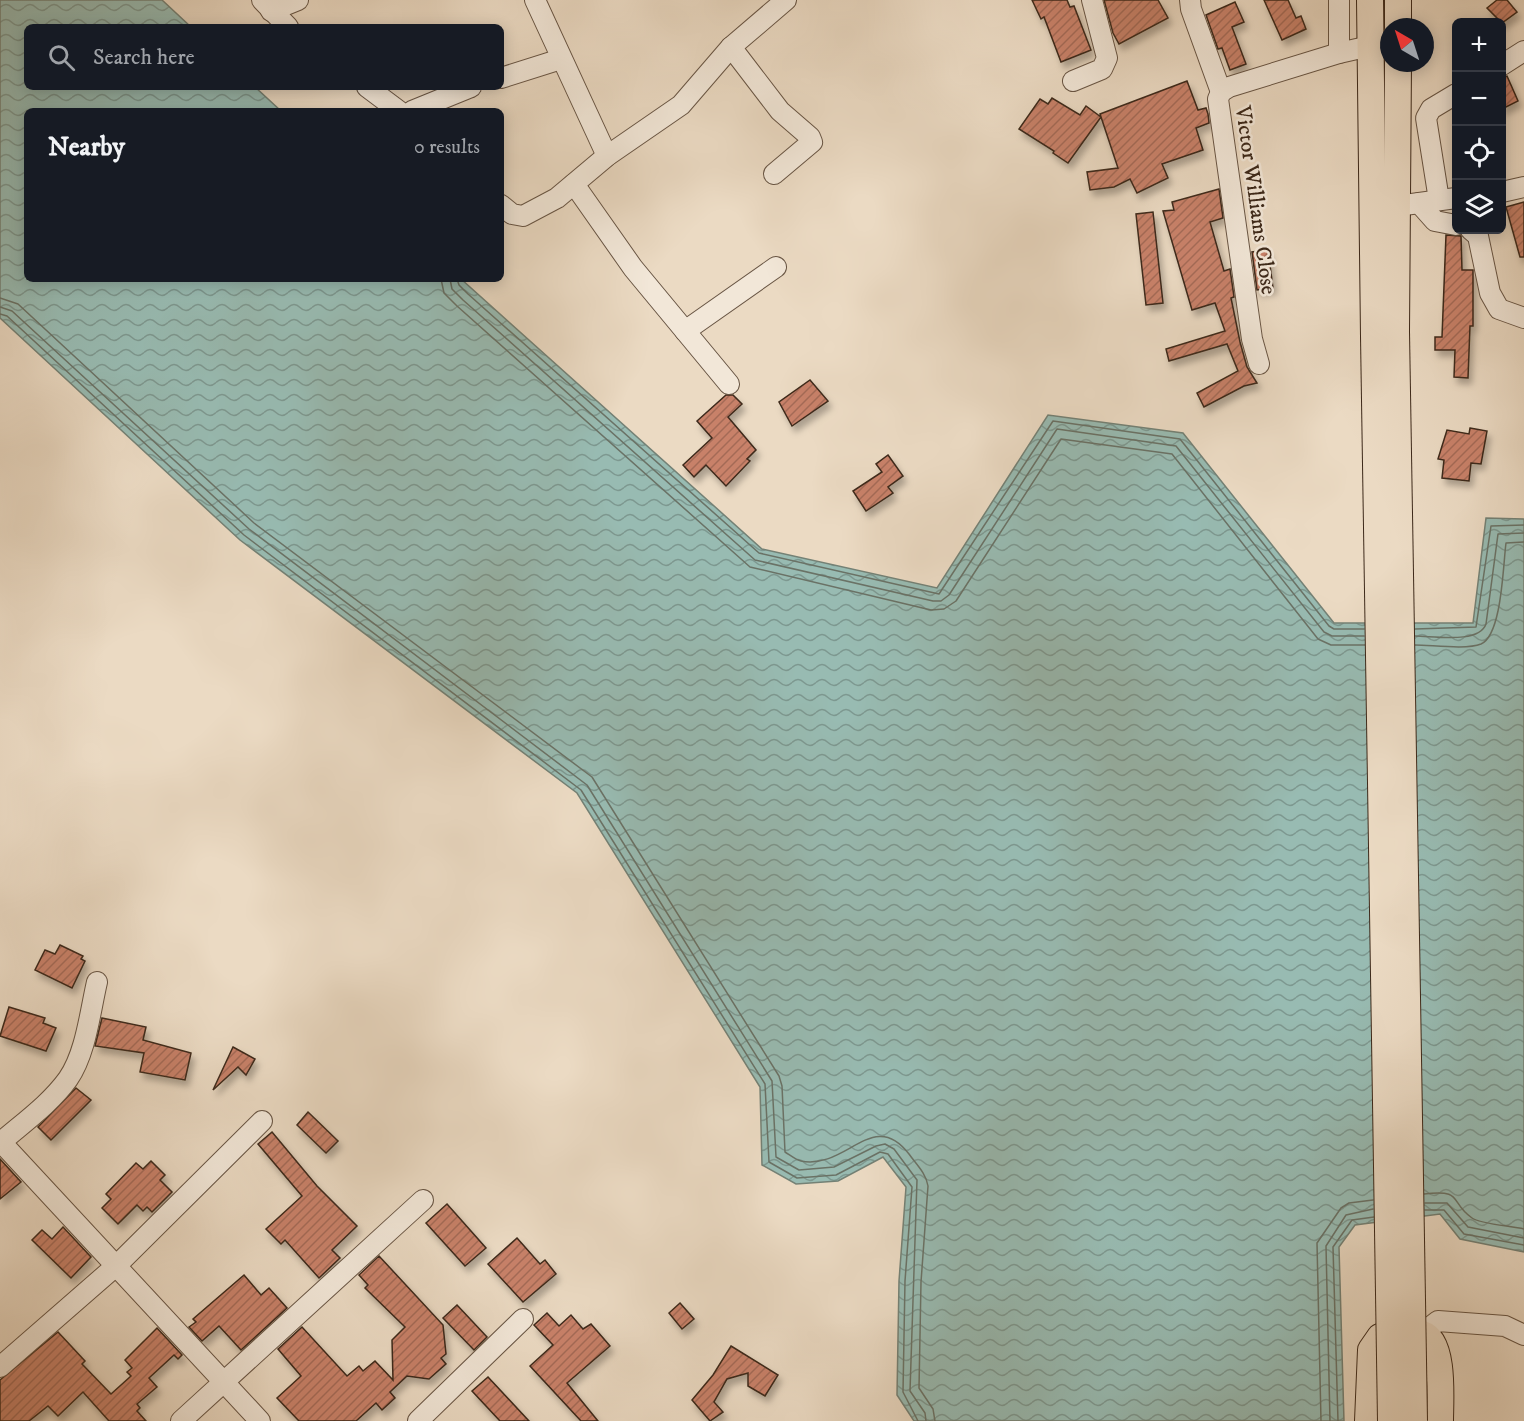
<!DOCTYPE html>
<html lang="en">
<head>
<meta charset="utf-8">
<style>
  body { margin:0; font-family:"IM FELL DW Pica",serif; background:#20242c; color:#f1f3f6 }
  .controls { position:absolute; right:18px; top:18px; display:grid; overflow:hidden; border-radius:9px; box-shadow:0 3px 15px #0003 }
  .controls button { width:54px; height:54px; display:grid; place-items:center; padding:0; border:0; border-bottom:2px solid #363941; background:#171b24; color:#f1f3f6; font:30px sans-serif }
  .compass { position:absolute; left:1380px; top:18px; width:54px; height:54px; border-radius:50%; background:#171b24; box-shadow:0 3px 15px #0003; rotate:321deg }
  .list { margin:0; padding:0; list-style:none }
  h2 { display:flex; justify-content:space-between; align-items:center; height:78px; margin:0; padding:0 24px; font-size:26px }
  h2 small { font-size:20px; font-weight:400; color:#9ea1a6 }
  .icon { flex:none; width:33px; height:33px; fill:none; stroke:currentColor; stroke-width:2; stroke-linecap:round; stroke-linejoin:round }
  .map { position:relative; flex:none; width:1524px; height:1421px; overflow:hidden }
  .search { position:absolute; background:#171b24; box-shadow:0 3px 15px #0003; left:24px; top:24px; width:480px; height:66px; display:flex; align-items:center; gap:15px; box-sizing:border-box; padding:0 21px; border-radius:9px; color:#9ea1a6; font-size:22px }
  .panel { position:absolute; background:#171b24; box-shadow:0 3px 15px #0003; left:24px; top:108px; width:480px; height:174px; border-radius:9px }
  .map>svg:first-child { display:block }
  .water { fill:url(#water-waves); stroke:#748175; stroke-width:1.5 }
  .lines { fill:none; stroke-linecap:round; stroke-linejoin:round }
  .shore { stroke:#6a7266; stroke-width:1.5 }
  .building { fill:url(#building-hatch); stroke:#3d291a; stroke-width:1.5; filter:url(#shadow) }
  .minor-casing { stroke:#685544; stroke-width:22 }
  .major-casing { stroke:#3d291a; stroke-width:28 }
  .minor { stroke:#f2e7d8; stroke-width:20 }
  .major { stroke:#ebdac3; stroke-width:26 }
  .major-bridge-casing { stroke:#3d291a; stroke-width:28; stroke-linecap:butt }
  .major-bridge { stroke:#ebdac3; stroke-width:26 }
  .labels { text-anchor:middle; stroke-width:5; stroke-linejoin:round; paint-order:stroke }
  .street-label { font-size:22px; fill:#3d291a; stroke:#f2e7d8 }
</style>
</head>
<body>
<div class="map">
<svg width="1524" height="1421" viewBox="0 0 1524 1421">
  <defs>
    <pattern id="water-waves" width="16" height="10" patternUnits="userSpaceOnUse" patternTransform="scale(1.5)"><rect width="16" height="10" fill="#98bbb2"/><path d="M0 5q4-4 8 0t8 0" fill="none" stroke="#7d9890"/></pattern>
    <pattern id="building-hatch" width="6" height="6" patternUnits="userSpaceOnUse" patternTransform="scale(1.5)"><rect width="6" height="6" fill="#c88169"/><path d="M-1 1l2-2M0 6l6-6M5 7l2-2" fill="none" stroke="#a46a56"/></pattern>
    <filter id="shadow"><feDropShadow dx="3.5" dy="6" stdDeviation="3" flood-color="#0004"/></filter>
  </defs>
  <rect width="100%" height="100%" fill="#ebdac3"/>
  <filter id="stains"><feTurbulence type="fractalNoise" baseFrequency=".00333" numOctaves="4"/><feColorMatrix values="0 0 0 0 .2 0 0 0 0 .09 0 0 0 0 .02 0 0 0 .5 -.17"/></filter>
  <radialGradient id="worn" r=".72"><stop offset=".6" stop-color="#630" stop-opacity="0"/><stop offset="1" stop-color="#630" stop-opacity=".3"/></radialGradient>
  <polygon class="water" points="0,0 162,0 191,27 27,27 27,87 255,87 281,111 27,111 27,279 461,279 762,549 937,588 1048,415 1183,433 1334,623 1473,623 1486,518 1524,519 1524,1252 1460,1239 1440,1214 1355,1225 1339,1247 1344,1421 914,1421 897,1395 899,1281 906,1187 883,1157 838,1181 796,1184 762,1165 760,1087 577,793 240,540 0,318"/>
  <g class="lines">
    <g class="shore">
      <polyline points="441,279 444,293 457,306 750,567 931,610 944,609 956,601 1061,439 1172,454 1318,639 1331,645 1365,645"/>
      <polyline points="450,279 452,289 463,300 755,560 933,601 941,601 949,595 1057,429 1176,446 1324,632 1332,636 1364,636"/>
      <polyline points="457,279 459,285 468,294 759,553 939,594 1053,421 1180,439 1329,626 1334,629 1364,629"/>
      <path d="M0,298L18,304L254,523L592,777L779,1076L782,1086L785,1152C790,1155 796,1160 801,1161C847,1170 873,1107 909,1154C916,1164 926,1173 928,1186L921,1282L919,1388L933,1409L935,1421"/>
      <polyline points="0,307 12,311 249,529 587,785 772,1081 776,1157 799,1170 834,1167 876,1146 885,1144 894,1149 917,1180 910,1391 925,1413 926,1421"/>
      <polyline points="0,314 7,316 244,535 581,790 765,1084 769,1162 797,1178 836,1175 880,1152 888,1154 912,1187 905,1281 903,1392 918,1421"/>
      <polyline points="1415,629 1476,627 1491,526 1524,525"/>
      <path d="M1415,636C1434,636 1479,644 1486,624L1498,534L1524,533"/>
      <path d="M1415,645C1432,645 1466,650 1481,644C1502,635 1503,565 1506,543L1524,542"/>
      <path d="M1424,1194C1464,1189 1449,1202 1472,1218C1480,1224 1512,1226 1524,1229"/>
      <polyline points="1425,1203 1447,1203 1468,1227 1524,1238"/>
      <polyline points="1425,1210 1444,1210 1464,1234 1524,1245"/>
      <polyline points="1321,1421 1317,1243 1341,1208 1349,1203 1373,1200"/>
      <polyline points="1330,1421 1326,1246 1346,1215 1373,1209"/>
      <polyline points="1338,1421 1333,1247 1352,1220 1374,1217"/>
    </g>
  </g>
  <g class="building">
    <polygon points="1032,0 1067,0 1070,7 1074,6 1091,50 1061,62 1044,17 1041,19"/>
    <polygon points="1104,0 1158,0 1168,18 1119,44 1113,33"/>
    <polygon points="1264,0 1288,0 1296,18 1301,16 1306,29 1282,40"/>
    <polygon points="1497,0 1507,0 1517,12 1502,23 1487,8"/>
    <polygon points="1235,2 1244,22 1232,27 1246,64 1230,70 1222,48 1218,49 1206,15"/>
    <polygon points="1507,76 1518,101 1502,109 1502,77"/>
    <polygon points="1187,81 1198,110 1206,108 1208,114 1209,123 1196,128 1203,150 1162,164 1168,178 1137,193 1130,179 1114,187 1090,190 1087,172 1118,168 1101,117 1068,163 1053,153 1054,151 1019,129 1040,99 1048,104 1052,98 1080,115 1086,106 1101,117 1100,114"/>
    <polygon points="1219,189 1223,218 1210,222 1224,271 1230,269 1234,297 1231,298 1240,342 1247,367 1257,383 1244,386 1204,407 1197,393 1238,371 1227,344 1169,361 1166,349 1225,331 1215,303 1192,310 1163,211 1174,210 1172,202"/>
    <polygon points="1524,202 1524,257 1520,257 1506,207"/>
    <polygon points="1153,212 1163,303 1146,305 1136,214"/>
    <polygon points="1446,235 1461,236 1462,270 1473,270 1473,326 1470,326 1468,378 1454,377 1455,350 1435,350 1435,337 1442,337"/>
    <polygon points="1268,250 1273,288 1257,290 1252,252"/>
    <polygon points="810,380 828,401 792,426 779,402"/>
    <polygon points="726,395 733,395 742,404 728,417 756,450 747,459 750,461 726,486 706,465 694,477 683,465 712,438 697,421"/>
    <polygon points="1470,428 1487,431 1481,464 1471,463 1469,481 1442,478 1444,460 1438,459 1447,430 1469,434"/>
    <polygon points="888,455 903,476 888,487 893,493 866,511 853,491 882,472 876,464"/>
    <polygon points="60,945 83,956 81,959 85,961 72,988 35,970 45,950 55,954"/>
    <polygon points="9,1007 45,1018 43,1023 56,1028 46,1051 0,1036"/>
    <polygon points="102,1018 146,1027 143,1040 191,1053 185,1080 140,1072 144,1053 95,1046"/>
    <polygon points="233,1047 255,1059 246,1075 238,1067 213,1090"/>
    <polygon points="76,1088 91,1100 51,1140 38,1127"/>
    <polygon points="308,1112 338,1141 326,1153 297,1125"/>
    <polygon points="272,1132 317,1186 357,1226 332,1250 340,1258 319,1278 285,1240 281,1244 266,1229 302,1196 258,1144"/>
    <polygon points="0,1159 21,1182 0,1199"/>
    <polygon points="151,1161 165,1175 160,1180 172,1192 152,1212 147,1207 143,1211 137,1205 118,1224 102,1208 111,1199 106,1194 136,1163 143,1169"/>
    <polygon points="447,1204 486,1248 465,1266 426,1223"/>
    <polygon points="63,1227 91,1257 71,1278 32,1240 42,1230 52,1239"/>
    <polygon points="517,1238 540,1264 545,1260 556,1274 523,1302 488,1264"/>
    <polygon points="379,1256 443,1325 446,1354 441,1358 446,1364 429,1379 407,1376 390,1392 395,1398 382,1410 376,1403 356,1421 299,1421 277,1398 301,1376 278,1349 302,1327 347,1376 359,1366 363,1371 375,1361 393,1380 392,1340 405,1327 365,1288 368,1285 359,1275"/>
    <polygon points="244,1275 261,1295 269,1288 287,1308 241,1350 219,1326 202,1341 189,1327 196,1322 193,1319"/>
    <polygon points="680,1303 694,1319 682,1329 669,1313"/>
    <polygon points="457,1305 487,1337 474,1350 443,1318"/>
    <polygon points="547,1313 559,1326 571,1315 583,1329 591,1324 610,1346 567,1383 598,1421 581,1421 530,1366 553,1345 534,1325"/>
    <polygon points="157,1328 182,1355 178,1359 174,1355 149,1378 157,1387 137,1404 140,1408 137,1411 146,1421 109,1421 83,1392 58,1416 48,1406 29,1421 0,1421 0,1380 58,1332 85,1361 82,1364 111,1394 131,1376 127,1372 132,1368 125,1360"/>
    <polygon points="731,1346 778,1375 765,1396 748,1386 748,1373 727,1379 714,1402 723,1412 710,1421 692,1400 713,1375"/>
    <polygon points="488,1377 529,1421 500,1421 472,1391"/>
  </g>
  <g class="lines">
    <defs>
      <g id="minor">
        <polyline points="262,0 288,27"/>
        <polyline points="535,0 607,156"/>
        <polyline points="1190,0 1191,9 1221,92"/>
        <polyline points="271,11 298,0"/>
        <polyline points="731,47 780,111 810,137 812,142 774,174"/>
        <polyline points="1339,53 1339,0"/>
        <polyline points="1502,65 1524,51"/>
        <polyline points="501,78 561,59"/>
        <polyline points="1073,81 1102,69 1107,58 1092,0"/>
        <polyline points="367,87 399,111"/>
        <polyline points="412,111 471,87"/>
        <polyline points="574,184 633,268 729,384"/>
        <polyline points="1502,192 1524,187"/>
        <polyline points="1439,200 1426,118 1431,109 1456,94"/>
        <polyline points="1419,203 1435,221 1456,225"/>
        <polyline points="501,205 512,214 523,216 557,198 607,156 681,105 731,47 786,0"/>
        <polyline points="1397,206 1456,198"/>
        <polyline points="1471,230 1478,236 1490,293 1499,309 1524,318"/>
        <polyline points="685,331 776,267"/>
        <polyline points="1259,364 1252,339 1218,99 1221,92 1229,87 1339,53 1370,46"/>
        <polyline points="1,1142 260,1421"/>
        <path d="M0,1143C23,1123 50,1104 68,1079C86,1053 90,1012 97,982"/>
        <polyline points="1421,1334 1438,1321 1505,1326 1524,1335"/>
        <polyline points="0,1367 117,1265 262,1121"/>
        <polyline points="181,1421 423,1200"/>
        <polyline points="418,1421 523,1319"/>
      </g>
      <g id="major">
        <polyline points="1370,0 1374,336"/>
        <polyline points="1398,0 1398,27"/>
        <polyline points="1396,332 1398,63"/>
        <path d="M1368,1421L1371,1350L1380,1337C1392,1336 1410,1331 1422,1334C1445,1341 1440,1401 1440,1421"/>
      </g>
    </defs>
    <use href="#minor" class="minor-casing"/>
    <use href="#major" class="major-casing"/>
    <use href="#minor" class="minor"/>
    <use href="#major" class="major"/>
    <defs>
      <g id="major-bridge">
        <polyline points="1396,332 1414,1421"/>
        <polyline points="1374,336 1391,1421"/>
      </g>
    </defs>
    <use href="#major-bridge" class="major-bridge-casing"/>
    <use href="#major-bridge" class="major-bridge"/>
  </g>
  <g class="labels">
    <g class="street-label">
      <text transform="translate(1257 200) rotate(82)" y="8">Victor Williams Close</text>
    </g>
  </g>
  <rect width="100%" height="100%" filter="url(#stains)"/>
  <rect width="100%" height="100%" fill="url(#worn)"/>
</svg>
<div class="controls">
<button>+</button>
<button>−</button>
<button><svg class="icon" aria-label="locate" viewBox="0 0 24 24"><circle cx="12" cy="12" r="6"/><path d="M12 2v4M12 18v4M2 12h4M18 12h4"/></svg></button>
<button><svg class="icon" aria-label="layers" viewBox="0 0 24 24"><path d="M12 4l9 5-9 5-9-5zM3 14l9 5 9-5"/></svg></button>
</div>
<svg class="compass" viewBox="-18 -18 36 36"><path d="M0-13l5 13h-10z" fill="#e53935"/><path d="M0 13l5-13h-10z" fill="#9ea1a6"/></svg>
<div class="search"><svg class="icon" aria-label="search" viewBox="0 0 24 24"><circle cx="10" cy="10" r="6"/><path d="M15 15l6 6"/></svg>Search here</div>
<section class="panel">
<h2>Nearby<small>0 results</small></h2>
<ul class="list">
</ul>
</section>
</div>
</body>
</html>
